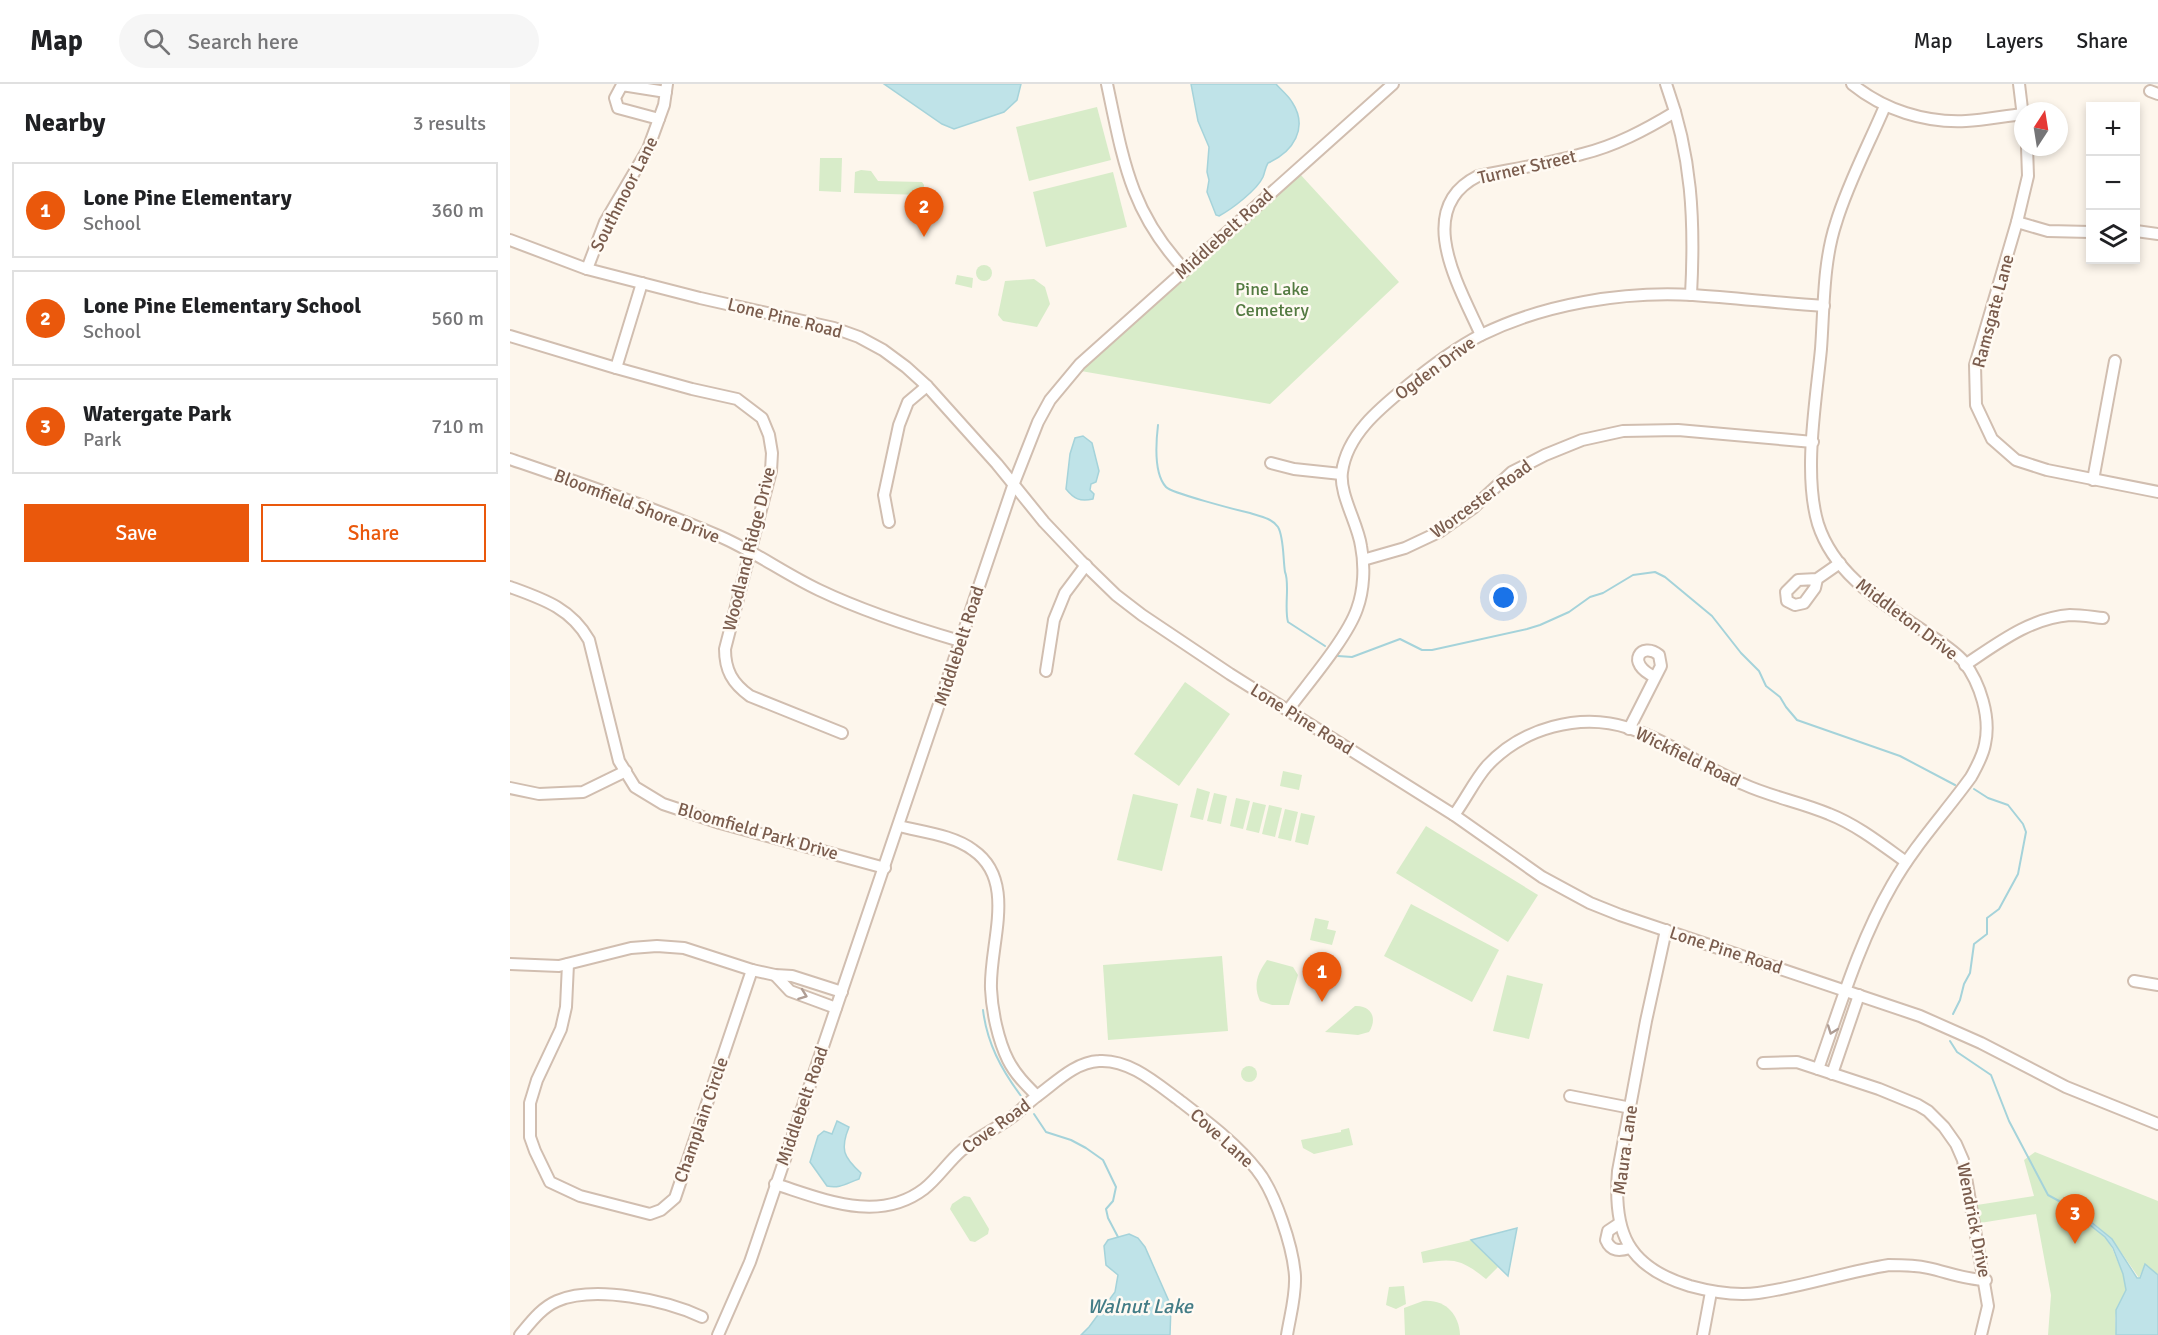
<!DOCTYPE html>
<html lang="en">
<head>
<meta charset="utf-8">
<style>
  body { margin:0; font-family:Signika,sans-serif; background:#f6f6f6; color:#202124 }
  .controls { position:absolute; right:18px; top:18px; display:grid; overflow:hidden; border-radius:0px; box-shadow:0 3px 9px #0003 }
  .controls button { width:54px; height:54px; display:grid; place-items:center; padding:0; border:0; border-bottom:2px solid #e0e0e0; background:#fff; color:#202124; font:30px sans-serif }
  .compass { position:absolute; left:1504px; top:18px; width:54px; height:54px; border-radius:50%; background:#fff; box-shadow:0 3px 9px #0003; rotate:12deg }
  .you { position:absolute; left:994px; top:514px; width:21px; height:21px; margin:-15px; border:4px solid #fff; border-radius:50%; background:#1a73e8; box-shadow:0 0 0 9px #1a73e833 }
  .badge { display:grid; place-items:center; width:39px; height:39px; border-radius:50%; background:#ea580c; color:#fff; font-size:20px; font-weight:700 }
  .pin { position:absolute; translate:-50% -50px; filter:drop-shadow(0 2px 3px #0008) }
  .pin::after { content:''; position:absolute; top:32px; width:21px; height:18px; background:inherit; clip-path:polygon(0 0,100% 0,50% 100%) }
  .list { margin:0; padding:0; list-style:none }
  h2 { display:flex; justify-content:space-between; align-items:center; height:78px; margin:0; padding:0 24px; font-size:26px }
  h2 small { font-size:20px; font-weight:400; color:#757577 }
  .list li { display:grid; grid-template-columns:39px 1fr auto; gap:18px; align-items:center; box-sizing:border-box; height:96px; margin:0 12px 12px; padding:0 12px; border:2px solid #e0e0e0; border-radius:0px }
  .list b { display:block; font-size:22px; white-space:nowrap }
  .list p { margin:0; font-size:20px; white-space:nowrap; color:#757577 }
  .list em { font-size:20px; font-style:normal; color:#757577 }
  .actions { display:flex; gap:12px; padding:18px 24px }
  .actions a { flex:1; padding:14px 0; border:2px solid #ea580c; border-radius:0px; text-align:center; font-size:21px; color:#ea580c }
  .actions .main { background:#ea580c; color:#fff }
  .icon { flex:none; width:33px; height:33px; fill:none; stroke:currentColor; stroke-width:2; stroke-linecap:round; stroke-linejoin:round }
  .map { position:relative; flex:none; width:1648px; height:1251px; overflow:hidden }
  header { display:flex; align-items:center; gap:36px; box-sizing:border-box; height:84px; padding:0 30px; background:#fff; border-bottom:2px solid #e0e0e0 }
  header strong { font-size:28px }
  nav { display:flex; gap:33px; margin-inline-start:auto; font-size:21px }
  .search { width:420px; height:54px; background:#f6f6f6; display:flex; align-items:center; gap:15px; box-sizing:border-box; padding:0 21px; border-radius:33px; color:#757577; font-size:22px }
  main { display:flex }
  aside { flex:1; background:#fff }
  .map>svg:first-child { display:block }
  .green { fill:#d8ecc9 }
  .water { fill:#bfe3e8; stroke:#a5d3da; stroke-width:1.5 }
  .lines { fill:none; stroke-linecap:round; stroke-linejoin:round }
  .stream { stroke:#a5d3da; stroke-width:2 }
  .minor-casing { stroke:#d1beb0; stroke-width:14 }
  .minor { stroke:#fff; stroke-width:10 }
  .oneway { stroke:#af9d94 }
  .labels { text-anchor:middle; stroke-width:5; stroke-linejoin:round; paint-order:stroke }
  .street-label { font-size:18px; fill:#7a5c4d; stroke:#fffaf3 }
  .park-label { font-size:18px; fill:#537a41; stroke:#fffaf3 }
  .water-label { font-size:20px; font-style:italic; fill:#437c86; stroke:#fffaf3 }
</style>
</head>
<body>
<header>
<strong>Map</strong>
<div class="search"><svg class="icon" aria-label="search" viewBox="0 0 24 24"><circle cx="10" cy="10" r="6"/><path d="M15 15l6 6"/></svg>Search here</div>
<nav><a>Map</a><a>Layers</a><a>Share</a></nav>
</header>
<main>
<aside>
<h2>Nearby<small>3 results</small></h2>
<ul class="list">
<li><span class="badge">1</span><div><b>Lone Pine Elementary</b><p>School</p></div><em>360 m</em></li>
<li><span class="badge">2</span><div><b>Lone Pine Elementary School</b><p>School</p></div><em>560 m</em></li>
<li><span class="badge">3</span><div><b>Watergate Park</b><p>Park</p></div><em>710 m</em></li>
</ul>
<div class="actions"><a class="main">Save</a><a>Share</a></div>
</aside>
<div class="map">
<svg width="1648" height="1251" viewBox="0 0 1648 1251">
  <rect width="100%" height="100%" fill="#fdf6ec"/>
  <g class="green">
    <polygon points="587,23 601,76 519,97 506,43"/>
    <polygon points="310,74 332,74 331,108 309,107"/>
    <polygon points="351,86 361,87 368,97 412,98 414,101 413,111 344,109 345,88"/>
    <polygon points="603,88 617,143 536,163 523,108"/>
    <polygon points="789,89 889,198 760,320 571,287"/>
    <circle cx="474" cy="189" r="8"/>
    <polygon points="447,191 463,194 462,204 445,200"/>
    <polygon points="524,195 535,203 540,220 527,243 493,237 488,231 495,197"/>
    <polygon points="675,598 720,630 669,702 624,670"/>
    <polygon points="773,687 792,691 789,706 770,702"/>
    <polygon points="687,704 700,708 693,736 680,733"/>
    <polygon points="704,709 717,712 711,740 697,737"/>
    <polygon points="623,710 668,720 652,787 607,776"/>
    <polygon points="726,714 740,717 733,745 720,742"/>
    <polygon points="743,718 756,721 749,749 736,746"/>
    <polygon points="759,721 772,724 765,753 752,750"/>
    <polygon points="775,725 788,728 781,757 768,754"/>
    <polygon points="791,729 805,732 798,761 785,758"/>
    <polygon points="916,742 1028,811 998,858 886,789"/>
    <polygon points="901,820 989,866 962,918 874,872"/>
    <polygon points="805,834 819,837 817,845 826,847 822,861 800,856"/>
    <polygon points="712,872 718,947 598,956 593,881"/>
    <path d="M757,876L783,883L788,891L779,921H762L750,917C743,901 747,890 757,876Z"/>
    <polygon points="997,891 1033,900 1019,955 983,947"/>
    <path d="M845,922C861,921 868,934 859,948L848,951L815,948Z"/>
    <circle cx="739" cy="990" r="8"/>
    <polygon points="839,1044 843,1061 804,1070 793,1064 791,1056 831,1048 831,1046"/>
    <polygon points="1525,1068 1648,1117 1648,1191 1635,1180 1629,1194 1602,1155 1572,1129 1571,1134 1595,1153 1602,1164 1613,1190 1616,1206 1607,1223 1605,1234 1606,1251 1538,1251 1541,1211 1526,1130 1470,1139 1467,1121 1524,1112 1514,1076"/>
    <polygon points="454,1112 460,1113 479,1145 478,1150 465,1158 460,1157 440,1125 442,1120"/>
    <path d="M961,1156L988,1183L976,1195C951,1175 944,1174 913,1179L911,1168Z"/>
    <polygon points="894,1202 896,1220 886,1225 876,1221 879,1203"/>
    <path d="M913,1217C935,1215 949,1230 950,1251H895L894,1224Z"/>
  </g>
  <g class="water">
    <polygon points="374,0 511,0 507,16 494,28 444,45 432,40"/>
    <path d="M681,0H766C771,6 778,11 782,18C799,44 783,68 758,79C755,84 755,88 753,93C747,106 722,125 709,132L706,131L697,108L699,96L697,88L699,63L688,37Z"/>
    <path d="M573,352L582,359L589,387L586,398L581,400L580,406L584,410L583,415C570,418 564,415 556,405L560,370L565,354Z"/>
    <path d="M327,1037L339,1043C330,1065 333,1073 351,1089L349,1095C337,1099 330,1105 317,1102L300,1078L308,1052L314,1047L322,1050Z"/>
    <polygon points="1569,1128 1602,1155 1627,1194 1630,1194 1635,1180 1648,1191 1648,1251 1606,1251 1606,1226 1616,1206 1613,1190 1603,1164 1595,1153 1571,1134 1567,1129"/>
    <polygon points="1007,1144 998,1192 961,1156"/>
    <polygon points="619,1150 628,1154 635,1163 661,1222 660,1251 571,1251 579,1243 605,1208 608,1191 596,1181 594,1162 598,1156"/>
  </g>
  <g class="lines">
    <g class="stream">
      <path d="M648,341C646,358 644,390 656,403C661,409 727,426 740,429C749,432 762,434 768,443C774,453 773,476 775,488C780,499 774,524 778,538L815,562"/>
      <polyline points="828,572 842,573 890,555 912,566 922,566 1017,545 1030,541 1059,528 1080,513 1093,509 1123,491 1145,488 1155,493 1202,532 1231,569 1249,587 1256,602 1270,613 1276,623 1287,636 1390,672 1445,701"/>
      <path d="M473,926C477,959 491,985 511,1012"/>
      <polyline points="1443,930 1450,916 1454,900 1460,889 1464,860 1477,850 1477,834 1489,825 1508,790 1516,748 1513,740 1498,721 1478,714 1464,705"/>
      <polyline points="1440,957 1447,968 1481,991 1499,1037 1538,1111 1560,1123"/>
      <polyline points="524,1030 536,1048 561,1056 576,1064 593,1076 606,1103 603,1117 596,1125 598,1134 608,1153"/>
    </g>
    <defs>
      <g id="minor">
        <path d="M597,0C613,75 620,128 675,186"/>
        <path d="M1156,0C1182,71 1185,137 1181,211"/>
        <path d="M1342,0C1374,26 1415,39 1456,37C1475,36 1494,32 1513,30"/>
        <polyline points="1509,0 1513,33"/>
        <polyline points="1640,7 1648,10"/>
        <polyline points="149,35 108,24 105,14 112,1 156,8"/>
        <polyline points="1517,63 1518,92 1507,138 1465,281 1466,321 1482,355 1506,376 1537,386 1648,408"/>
        <polyline points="1507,138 1538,147 1580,148"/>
        <polyline points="1626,147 1648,150"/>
        <polyline points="0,156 77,185 190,214 324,244 349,253 373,266 396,283 417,302 487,380 534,438 570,476 606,511 632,531 720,590 944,731 1032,793 1080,819 1110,831 1410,932 1471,959 1556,1003 1648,1040"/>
        <polyline points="77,185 95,138 138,65 154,21 157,0"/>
        <path d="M971,251C950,204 902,125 968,92C1003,85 1038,80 1072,70C1105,62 1135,46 1165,28"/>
        <path d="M0,252L106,284L182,305L227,315L252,334L259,351L262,369L261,387L215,565C215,586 222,599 240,612L332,649"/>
        <polyline points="106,284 132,199"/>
        <path d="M0,375C70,399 141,423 209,452C244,467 275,490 309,506C355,528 402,543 450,557"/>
        <polyline points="761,379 784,385 831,390"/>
        <polyline points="1583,396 1605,277"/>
        <polyline points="379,438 374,411 389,341 398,318 417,302"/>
        <polyline points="853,476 895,464 929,448 963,424 1002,388 1035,371 1072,356 1113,347 1168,346 1303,358"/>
        <polyline points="1307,495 1305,504 1294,519 1285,521 1277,517 1276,508 1288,496 1307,495 1330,479"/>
        <path d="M0,503C33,515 61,524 79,556L109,677L125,703L153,720L210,739L375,784"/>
        <path d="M1455,581C1488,559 1520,534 1560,531C1571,531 1583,533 1593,534"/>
        <polyline points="536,587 544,536 555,509 576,481"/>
        <path d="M778,626C798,599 837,554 847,525C854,506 855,482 851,462C848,440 829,410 832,388C837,351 869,325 896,303C919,284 944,265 971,251C1034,220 1113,207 1183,211C1226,214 1270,219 1314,222"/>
        <path d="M1119,645L1151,582L1149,571C1132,557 1114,579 1145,593"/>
        <polyline points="0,704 29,710 73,708 116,687"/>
        <path d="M944,731C956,715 964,697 977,682C1012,644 1070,628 1119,644C1158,657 1195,684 1233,700C1261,713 1291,718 1319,730C1347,741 1371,760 1396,778"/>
        <path d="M1156,846L1136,937L1108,1087C1103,1148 1117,1183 1180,1202C1202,1208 1225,1212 1248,1209C1292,1203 1335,1188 1379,1181C1392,1181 1405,1181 1418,1184C1437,1188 1456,1196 1476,1196"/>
        <polyline points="0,880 49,882 121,864 147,862 174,864 242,886 265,891 282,892 332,908"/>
        <polyline points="58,880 56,923 51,945 27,996 20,1019 20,1053 25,1067 40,1098 70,1112 140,1130 151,1126 165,1114 242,886"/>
        <polyline points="265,891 280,907 326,924"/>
        <polyline points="1624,897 1648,901"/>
        <polyline points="1253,979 1287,978 1369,1005 1408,1021 1418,1027 1434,1043 1446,1060 1453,1076 1478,1222 1471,1251"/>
        <path d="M1308,985C1330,923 1349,858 1382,801C1404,762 1435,729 1461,693C1467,682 1473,672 1475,660C1481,633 1470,599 1454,578C1445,567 1430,558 1418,550C1376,521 1325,493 1308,440C1293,390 1306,317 1311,265C1314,224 1313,178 1326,139C1338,99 1359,60 1375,22"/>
        <polyline points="1322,990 1349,911"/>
        <path d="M527,1012C545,999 565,978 589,977C619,975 646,999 669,1016C696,1037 726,1059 747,1086C765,1108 783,1163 785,1192C786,1212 780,1232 777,1251"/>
        <polyline points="1060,1012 1121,1024"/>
        <path d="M265,1100C313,1115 368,1140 414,1105C428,1094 438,1078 452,1066C468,1053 486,1045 502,1033C510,1027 518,1019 527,1012C516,1001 505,990 498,976C488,956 482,927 481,905C479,860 508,797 463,766C443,751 412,748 389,742"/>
        <path d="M1110,1139L1098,1147L1096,1156C1101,1168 1110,1167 1120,1164"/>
        <path d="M10,1251C21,1238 31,1224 47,1217C85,1201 156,1216 192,1233"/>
        <polyline points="208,1251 240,1178 504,399 528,338 540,316 570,280 883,0"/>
        <polyline points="1193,1251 1201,1208"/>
      </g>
    </defs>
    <use href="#minor" class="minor-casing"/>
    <use href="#minor" class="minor"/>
  </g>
  <defs><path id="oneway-chevron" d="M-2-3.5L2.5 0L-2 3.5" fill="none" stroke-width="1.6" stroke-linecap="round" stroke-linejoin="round" transform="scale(1.5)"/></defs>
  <g class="oneway">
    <use href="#oneway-chevron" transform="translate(293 911) rotate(20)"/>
    <use href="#oneway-chevron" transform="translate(1322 946) rotate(110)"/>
  </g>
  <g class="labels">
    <g class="street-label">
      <text transform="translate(1017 83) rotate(-13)" y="6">Turner Street</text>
      <text transform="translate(114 110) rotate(-63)" y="6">Southmoor Lane</text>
      <text transform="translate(714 150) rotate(-42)" y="6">Middlebelt Road</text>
      <text transform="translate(1483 227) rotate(-75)" y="6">Ramsgate Lane</text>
      <text transform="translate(275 234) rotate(14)" y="6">Lone Pine Road</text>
      <text transform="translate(925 284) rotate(-36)" y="6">Ogden Drive</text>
      <text transform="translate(971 415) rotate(-36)" y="6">Worcester Road</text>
      <text transform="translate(127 422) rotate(21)" y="6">Bloomfield Shore Drive</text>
      <text transform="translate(239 465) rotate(-76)" y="6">Woodland Ridge Drive</text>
      <text transform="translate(1397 535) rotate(37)" y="6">Middleton Drive</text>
      <text transform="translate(449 562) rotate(-72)" y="6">Middlebelt Road</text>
      <text transform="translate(792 635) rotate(32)" y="6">Lone Pine Road</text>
      <text transform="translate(1178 673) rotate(26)" y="6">Wickfield Road</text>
      <text transform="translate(248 747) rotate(16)" y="6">Bloomfield Park Drive</text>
      <text transform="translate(1216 866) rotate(18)" y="6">Lone Pine Road</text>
      <text transform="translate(292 1022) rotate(-71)" y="6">Middlebelt Road</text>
      <text transform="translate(191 1036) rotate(-71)" y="6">Champlain Circle</text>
      <text transform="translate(486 1042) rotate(-36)" y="6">Cove Road</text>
      <text transform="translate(712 1054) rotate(42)" y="6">Cove Lane</text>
      <text transform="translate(1115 1066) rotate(-82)" y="6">Maura Lane</text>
      <text transform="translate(1464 1136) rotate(79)" y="6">Wendrick Drive</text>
    </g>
    <g class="park-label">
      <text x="762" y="211">Pine Lake<tspan x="762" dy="21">Cemetery</tspan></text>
    </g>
    <g class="water-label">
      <text x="630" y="1229">Walnut Lake</text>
    </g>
  </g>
</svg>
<div class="controls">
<button>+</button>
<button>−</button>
<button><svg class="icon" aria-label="layers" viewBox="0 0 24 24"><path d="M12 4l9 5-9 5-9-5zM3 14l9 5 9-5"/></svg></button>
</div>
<svg class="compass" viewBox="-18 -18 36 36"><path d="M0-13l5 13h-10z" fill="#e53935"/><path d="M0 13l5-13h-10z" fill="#757577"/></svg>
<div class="you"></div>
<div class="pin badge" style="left:812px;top:918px">1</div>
<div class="pin badge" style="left:414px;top:153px">2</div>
<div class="pin badge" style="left:1565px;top:1160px">3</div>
</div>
</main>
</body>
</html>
